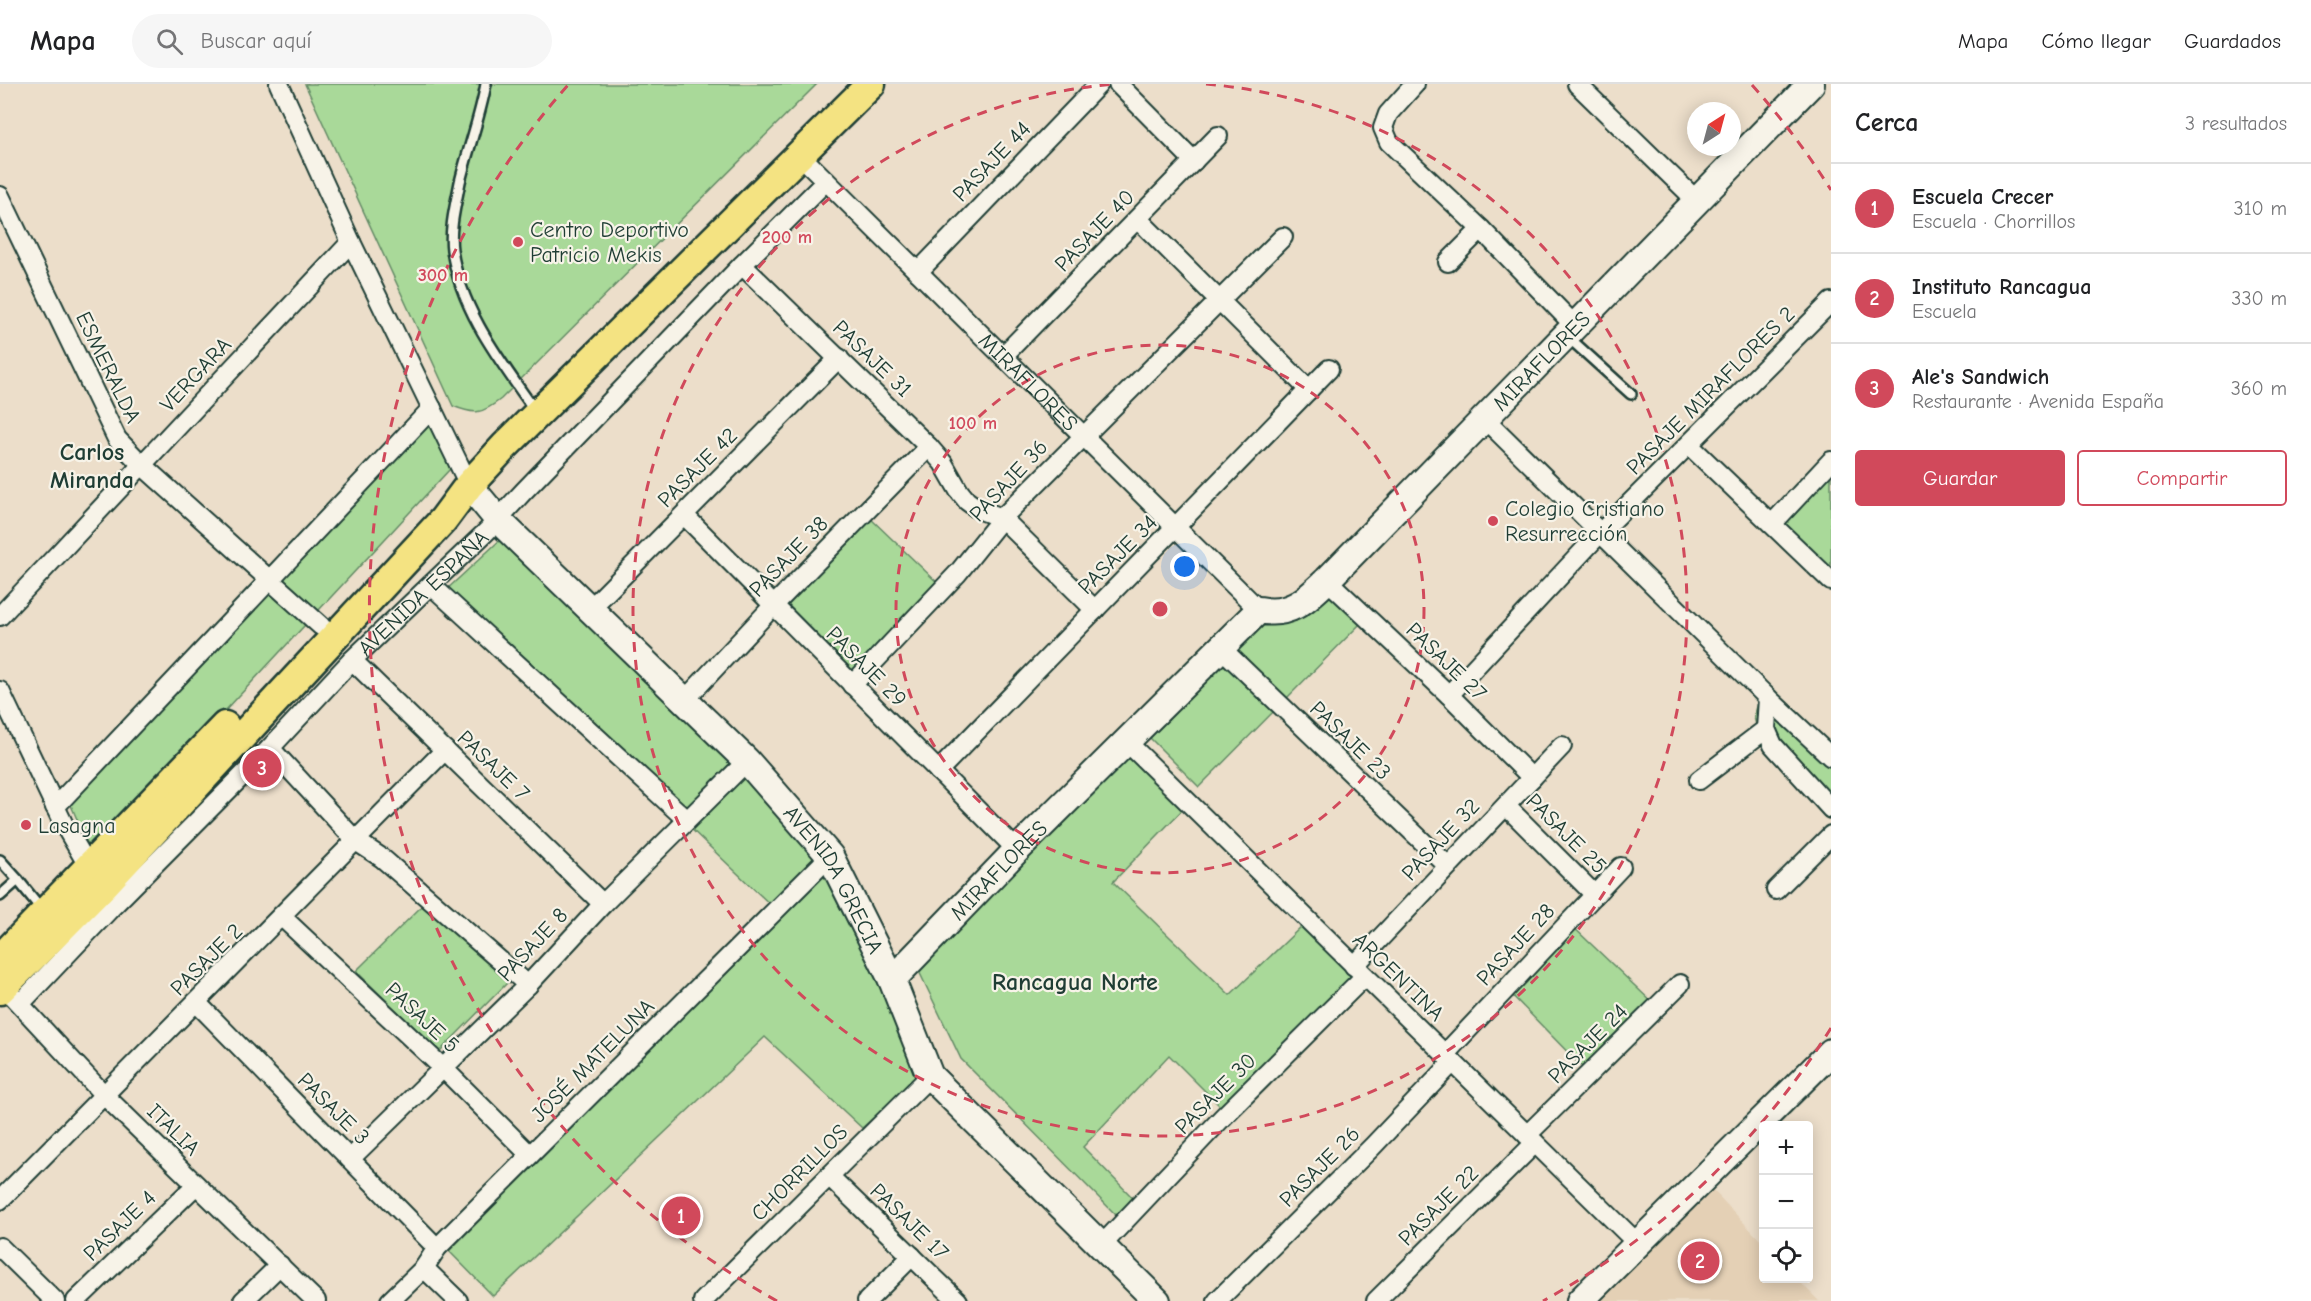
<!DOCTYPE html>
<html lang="es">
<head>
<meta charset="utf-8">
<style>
  body { margin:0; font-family:"Comic Neue",sans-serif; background:#f6f6f6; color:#202124 }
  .controls { position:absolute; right:18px; bottom:18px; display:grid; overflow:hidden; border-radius:6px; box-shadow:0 3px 15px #0003 }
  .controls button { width:54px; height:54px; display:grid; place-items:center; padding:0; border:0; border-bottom:2px solid #e0e0e0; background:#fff; color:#202124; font:30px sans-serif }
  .compass { position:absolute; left:1687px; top:18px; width:54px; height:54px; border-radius:50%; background:#fff; box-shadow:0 3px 15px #0003; rotate:36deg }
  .you { position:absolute; left:1185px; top:483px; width:21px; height:21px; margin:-15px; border:4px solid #fff; border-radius:50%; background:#1a73e8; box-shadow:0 0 0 9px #1a73e833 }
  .badge { display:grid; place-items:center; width:39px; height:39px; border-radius:50%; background:#d1495b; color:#fff; font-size:20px; font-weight:700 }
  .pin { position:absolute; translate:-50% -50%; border:3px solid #fff; box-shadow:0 2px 6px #0006 }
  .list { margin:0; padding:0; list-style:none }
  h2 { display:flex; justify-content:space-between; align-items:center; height:78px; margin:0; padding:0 24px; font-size:26px }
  h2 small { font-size:20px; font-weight:400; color:#757577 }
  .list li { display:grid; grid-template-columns:39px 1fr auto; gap:18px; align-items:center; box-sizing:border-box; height:90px; padding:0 24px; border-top:2px solid #e0e0e0 }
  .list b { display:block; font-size:22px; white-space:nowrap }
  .list p { margin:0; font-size:20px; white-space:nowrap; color:#757577 }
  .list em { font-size:20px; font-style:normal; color:#757577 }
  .actions { display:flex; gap:12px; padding:18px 24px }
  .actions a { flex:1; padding:14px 0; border:2px solid #d1495b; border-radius:6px; text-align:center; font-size:21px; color:#d1495b }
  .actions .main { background:#d1495b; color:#fff }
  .icon { flex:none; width:33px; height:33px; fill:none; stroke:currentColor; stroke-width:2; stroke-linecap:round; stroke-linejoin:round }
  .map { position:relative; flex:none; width:1831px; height:1217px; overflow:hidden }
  header { display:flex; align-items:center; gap:36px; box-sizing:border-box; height:84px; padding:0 30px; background:#fff; border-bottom:2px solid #e0e0e0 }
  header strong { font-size:28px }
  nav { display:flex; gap:33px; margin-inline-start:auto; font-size:21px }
  .search { width:420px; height:54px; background:#f6f6f6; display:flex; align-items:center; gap:15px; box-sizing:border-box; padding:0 21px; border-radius:33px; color:#757577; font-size:22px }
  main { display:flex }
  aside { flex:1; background:#fff }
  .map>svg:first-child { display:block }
  .built { fill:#e4d0b5 }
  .green { fill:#a9d999; stroke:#648b66; stroke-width:1.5 }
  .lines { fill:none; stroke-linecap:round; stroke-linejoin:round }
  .lane-casing { stroke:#1f3d34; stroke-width:14 }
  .street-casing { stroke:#1f3d34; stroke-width:22 }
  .secondary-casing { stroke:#1f3d34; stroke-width:30 }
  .primary-casing { stroke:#1f3d34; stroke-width:33 }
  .lane { stroke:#f7f3e8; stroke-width:9 }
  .street { stroke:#f7f3e8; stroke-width:18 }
  .secondary { stroke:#f7f3e8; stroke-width:26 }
  .primary { stroke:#f4e382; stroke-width:28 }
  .ring { fill:none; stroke:#d1495b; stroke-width:3; stroke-dasharray:10 8 }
  .poi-dot { fill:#d1495b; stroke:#f7f3e8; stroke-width:2 }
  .labels { text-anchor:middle; stroke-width:4.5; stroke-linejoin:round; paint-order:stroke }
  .street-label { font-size:22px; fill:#1f3d34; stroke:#f7f3e8 }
  .poi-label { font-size:22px; fill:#1f3d34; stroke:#f7f3e8; text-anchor:start }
  .neighbourhood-label { font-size:24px; font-weight:bold; fill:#1f3d34; stroke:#f7f3e8 }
  .centre { fill:#d1495b; stroke:#f7f3e8; stroke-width:3 }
  .ring-label { font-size:18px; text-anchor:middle; font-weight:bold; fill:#d1495b; stroke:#f7f3e8; stroke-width:4.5; stroke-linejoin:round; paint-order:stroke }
</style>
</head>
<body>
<header>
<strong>Mapa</strong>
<div class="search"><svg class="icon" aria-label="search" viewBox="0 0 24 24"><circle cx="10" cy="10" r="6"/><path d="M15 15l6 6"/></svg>Buscar aquí</div>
<nav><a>Mapa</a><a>Cómo llegar</a><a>Guardados</a></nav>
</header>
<main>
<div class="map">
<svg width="1831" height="1217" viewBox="0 0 1831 1217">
  <rect width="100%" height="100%" fill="#ecdeca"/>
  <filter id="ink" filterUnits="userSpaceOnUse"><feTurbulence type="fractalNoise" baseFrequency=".0167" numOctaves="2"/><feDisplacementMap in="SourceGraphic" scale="12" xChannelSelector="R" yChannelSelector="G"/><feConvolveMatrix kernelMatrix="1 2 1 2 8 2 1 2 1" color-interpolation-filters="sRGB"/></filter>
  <g filter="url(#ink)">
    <polygon class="built" points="1712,1105 1763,1159 1764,1194 1797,1195 1819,1217 1594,1217"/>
    <g class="green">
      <path d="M305,0H817L501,315C482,330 475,331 453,322Z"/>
      <polygon points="426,324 450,385 92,770 64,705"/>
      <polygon points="1831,391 1831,485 1785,440"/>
      <polygon points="869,433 943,504 855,596 781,522"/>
      <polygon points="500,456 750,691 823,773 923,989 862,1044 765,953 493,1212 449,1167 781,831 444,508"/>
      <polygon points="1328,505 1362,538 1199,703 1150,654 1263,540 1296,537"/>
      <polygon points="1762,605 1831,674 1831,709 1824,716 1757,645 1754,633"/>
      <polygon points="1126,668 1184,724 1113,798 1230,911 1303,841 1355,892 1222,1024 1169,971 1083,1063 1134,1115 1117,1132 961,975 916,881"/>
      <polygon points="426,818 508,898 439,968 356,887"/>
      <polygon points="1569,839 1657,923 1589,990 1506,905"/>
    </g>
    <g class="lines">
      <defs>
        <g id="lane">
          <path d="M486,0C480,33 468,65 460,98C456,119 449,145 452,166C461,228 502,279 536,328"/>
          <polyline points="1568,253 1631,310"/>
          <polyline points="0,776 18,796"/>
          <polyline points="0,812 18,796 43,827"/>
        </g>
        <g id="street">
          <polyline points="279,0 351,158 469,401"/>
          <polyline points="1118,0 1194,77"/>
          <polyline points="1415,0 1388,30 1383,44 1389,58 1481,145 1575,242"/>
          <polyline points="1577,0 1697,117"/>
          <path id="s1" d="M800,71L1259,526"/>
          <polyline points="0,112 117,355 143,382 321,542"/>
          <polyline points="1138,135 1309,306"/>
          <polyline points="1448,178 1481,145"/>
          <polyline points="742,181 929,363 943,379 959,407 967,417 978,425 1002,434 1095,526"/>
          <polyline points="918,188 1099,0"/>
          <polyline points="1003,272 1218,52"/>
          <polyline points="1485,335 1768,614 1831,673"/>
          <polyline points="1689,361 1831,497"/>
          <polyline points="684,431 1017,766"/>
          <polyline points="1772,440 1831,377"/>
          <polyline points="1327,496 1449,611 1532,694"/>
          <polyline points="431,501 687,736"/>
          <polyline points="589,526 839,274"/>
          <polyline points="0,532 351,158"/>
          <polyline points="1221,564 1448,782"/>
          <polyline points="352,576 603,820"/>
          <polyline points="852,601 958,489 1002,434 1283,153"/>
          <polyline points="0,607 63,739 93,790"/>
          <polyline points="1449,611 1600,449 1831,218"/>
          <polyline points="1768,614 1766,645 1773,661 1831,725"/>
          <polyline points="684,617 774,521 929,363"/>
          <polyline points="1127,658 1638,1160"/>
          <polyline points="270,664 356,757 382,774 528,901"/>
          <polyline points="938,687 1329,285"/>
          <polyline points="1699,696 1766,645"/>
          <polyline points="1506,722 1595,811"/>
          <polyline points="55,723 432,324"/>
          <polyline points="1776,806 1831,751"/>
          <polyline points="281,832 443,984 530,1071"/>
          <polyline points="1354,882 1562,662"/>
          <polyline points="13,913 105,1012 316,1217"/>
          <polyline points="196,918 437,1164"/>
          <path id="s2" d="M20,920L111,824L270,664L352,576L487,447L524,407L742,181L826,97"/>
          <polyline points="1445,970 1621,783"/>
          <polyline points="1527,1051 1680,900"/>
          <polyline points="350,1075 528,901 603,820 747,677"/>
          <polyline points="829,1092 958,1217"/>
          <polyline points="0,1116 445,666"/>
          <polyline points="1101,1162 1222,1034 1365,892"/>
          <polyline points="0,1163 55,1217"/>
          <polyline points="424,1184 458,1217"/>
          <polyline points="76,1217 196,1101"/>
          <polyline points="243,1217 280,1181"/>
          <polyline points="390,1217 424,1184 437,1164 830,772"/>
          <polyline points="703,1217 930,992"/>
          <polyline points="867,1217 912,1172"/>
          <polyline points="1217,1217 1372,1063 1453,978"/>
          <polyline points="1376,1217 1535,1059"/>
        </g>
        <g id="secondary">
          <path id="s3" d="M469,401L498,436L747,677L830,772L892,896L930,992L1157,1217"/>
          <path id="s4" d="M892,896L1017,766L1259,526C1290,533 1307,515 1327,496L1811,0"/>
          <polyline points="1580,1217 1831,968"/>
        </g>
        <g id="primary">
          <polyline points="0,875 225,642"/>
          <polyline points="0,906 103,802 443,436 469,401 505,362 871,0"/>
        </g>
      </defs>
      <use href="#lane" class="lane-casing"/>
      <use href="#street" class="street-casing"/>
      <use href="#secondary" class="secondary-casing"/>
      <use href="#primary" class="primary-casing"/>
      <use href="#lane" class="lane"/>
      <use href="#street" class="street"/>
      <use href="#secondary" class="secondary"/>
      <use href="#primary" class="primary"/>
    </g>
  </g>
  <g class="ring">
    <circle cx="1160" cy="525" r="264"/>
    <path d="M1206 0A527 527 0 1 1 1114 0"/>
    <path d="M1831 944A791 791 0 0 1 1543 1217M777 1217A791 791 0 0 1 568 1M1752 1A791 791 0 0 1 1831 106"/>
  </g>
  <g class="poi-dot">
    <circle cx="518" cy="158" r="6"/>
    <circle cx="1493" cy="437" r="6"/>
    <circle cx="26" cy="741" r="6"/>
  </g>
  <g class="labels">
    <g class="street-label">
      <text transform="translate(991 77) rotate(-46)" y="8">PASAJE 44</text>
      <text transform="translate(1094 146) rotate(-46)" y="8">PASAJE 40</text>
      <text transform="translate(873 274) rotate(44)" y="8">PASAJE 31</text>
      <text dy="8" stroke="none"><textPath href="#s4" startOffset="906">MIRAFLORES</textPath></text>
      <text transform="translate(109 283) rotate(64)" y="8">ESMERALDA</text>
      <text transform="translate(195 290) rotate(-47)" y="8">VERGARA</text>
      <text dy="8" stroke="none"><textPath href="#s1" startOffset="322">MIRAFLORES</textPath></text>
      <text transform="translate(1710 306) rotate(-45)" y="8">PASAJE MIRAFLORES 2</text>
      <text transform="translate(697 383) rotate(-45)" y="8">PASAJE 42</text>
      <text transform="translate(1008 396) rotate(-47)" y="8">PASAJE 36</text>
      <text transform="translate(1117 470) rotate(-45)" y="8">PASAJE 34</text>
      <text transform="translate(788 472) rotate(-46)" y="8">PASAJE 38</text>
      <text dy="8" stroke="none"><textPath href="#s2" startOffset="576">AVENIDA ESPAÑA</textPath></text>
      <text transform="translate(1447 577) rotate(44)" y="8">PASAJE 27</text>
      <text transform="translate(867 582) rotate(45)" y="8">PASAJE 29</text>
      <text transform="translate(1351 656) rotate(44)" y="8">PASAJE 23</text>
      <text transform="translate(494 681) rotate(44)" y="8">PASAJE 7</text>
      <text transform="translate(1567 749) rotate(45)" y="8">PASAJE 25</text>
      <text transform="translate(1440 755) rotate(-47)" y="8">PASAJE 32</text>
      <text dy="8" stroke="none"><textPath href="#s4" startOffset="153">MIRAFLORES</textPath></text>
      <text dy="8" stroke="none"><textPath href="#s3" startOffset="540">AVENIDA GRECIA</textPath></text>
      <text transform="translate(532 860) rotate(-47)" y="8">PASAJE 8</text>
      <text transform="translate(1515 860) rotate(-47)" y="8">PASAJE 28</text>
      <text transform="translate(206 875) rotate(-45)" y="8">PASAJE 2</text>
      <text transform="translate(1399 892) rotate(44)" y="8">ARGENTINA</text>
      <text transform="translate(423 933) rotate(43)" y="8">PASAJE 5</text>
      <text transform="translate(1587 959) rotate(-45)" y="8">PASAJE 24</text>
      <text transform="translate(592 976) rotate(-45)" y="8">JOSÉ MATELUNA</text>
      <text transform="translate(1215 1009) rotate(-45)" y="8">PASAJE 30</text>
      <text transform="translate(334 1024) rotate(45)" y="8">PASAJE 3</text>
      <text transform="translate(174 1045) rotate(44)" y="8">ITALIA</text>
      <text transform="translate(1319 1082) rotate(-45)" y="8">PASAJE 26</text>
      <text transform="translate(799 1088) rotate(-45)" y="8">CHORRILLOS</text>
      <text transform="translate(1438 1121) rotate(-45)" y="8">PASAJE 22</text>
      <text transform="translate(910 1137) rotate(44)" y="8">PASAJE 17</text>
      <text transform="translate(119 1141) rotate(-44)" y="8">PASAJE 4</text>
    </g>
    <g class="poi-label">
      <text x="530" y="153">Centro Deportivo<tspan x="530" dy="25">Patricio Mekis</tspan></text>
      <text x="1505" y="432">Colegio Cristiano<tspan x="1505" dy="25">Resurrección</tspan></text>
      <text x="38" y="749">Lasagna</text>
    </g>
    <g class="neighbourhood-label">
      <text x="92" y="376">Carlos<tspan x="92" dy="28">Miranda</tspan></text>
      <text x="1075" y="906">Rancagua Norte</text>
    </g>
  </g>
  <circle cx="1160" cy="525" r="9" class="centre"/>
  <g class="ring-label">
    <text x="787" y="159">200 m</text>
    <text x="443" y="197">300 m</text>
    <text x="973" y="345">100 m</text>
  </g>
</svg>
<div class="controls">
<button>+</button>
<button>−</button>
<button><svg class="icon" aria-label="locate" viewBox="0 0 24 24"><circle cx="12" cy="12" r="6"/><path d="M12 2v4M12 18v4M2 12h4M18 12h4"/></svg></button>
</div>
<svg class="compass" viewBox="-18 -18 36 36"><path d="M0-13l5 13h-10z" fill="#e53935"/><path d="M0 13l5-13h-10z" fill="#757577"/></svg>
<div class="you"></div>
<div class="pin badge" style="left:681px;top:1132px">1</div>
<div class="pin badge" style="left:1700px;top:1177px">2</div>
<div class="pin badge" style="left:262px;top:684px">3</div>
</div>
<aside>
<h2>Cerca<small>3 resultados</small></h2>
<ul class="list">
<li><span class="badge">1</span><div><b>Escuela Crecer</b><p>Escuela · Chorrillos</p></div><em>310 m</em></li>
<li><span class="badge">2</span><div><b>Instituto Rancagua</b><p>Escuela</p></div><em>330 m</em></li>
<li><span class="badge">3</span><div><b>Ale's Sandwich</b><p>Restaurante · Avenida España</p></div><em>360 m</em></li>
</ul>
<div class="actions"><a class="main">Guardar</a><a>Compartir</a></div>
</aside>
</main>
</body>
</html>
